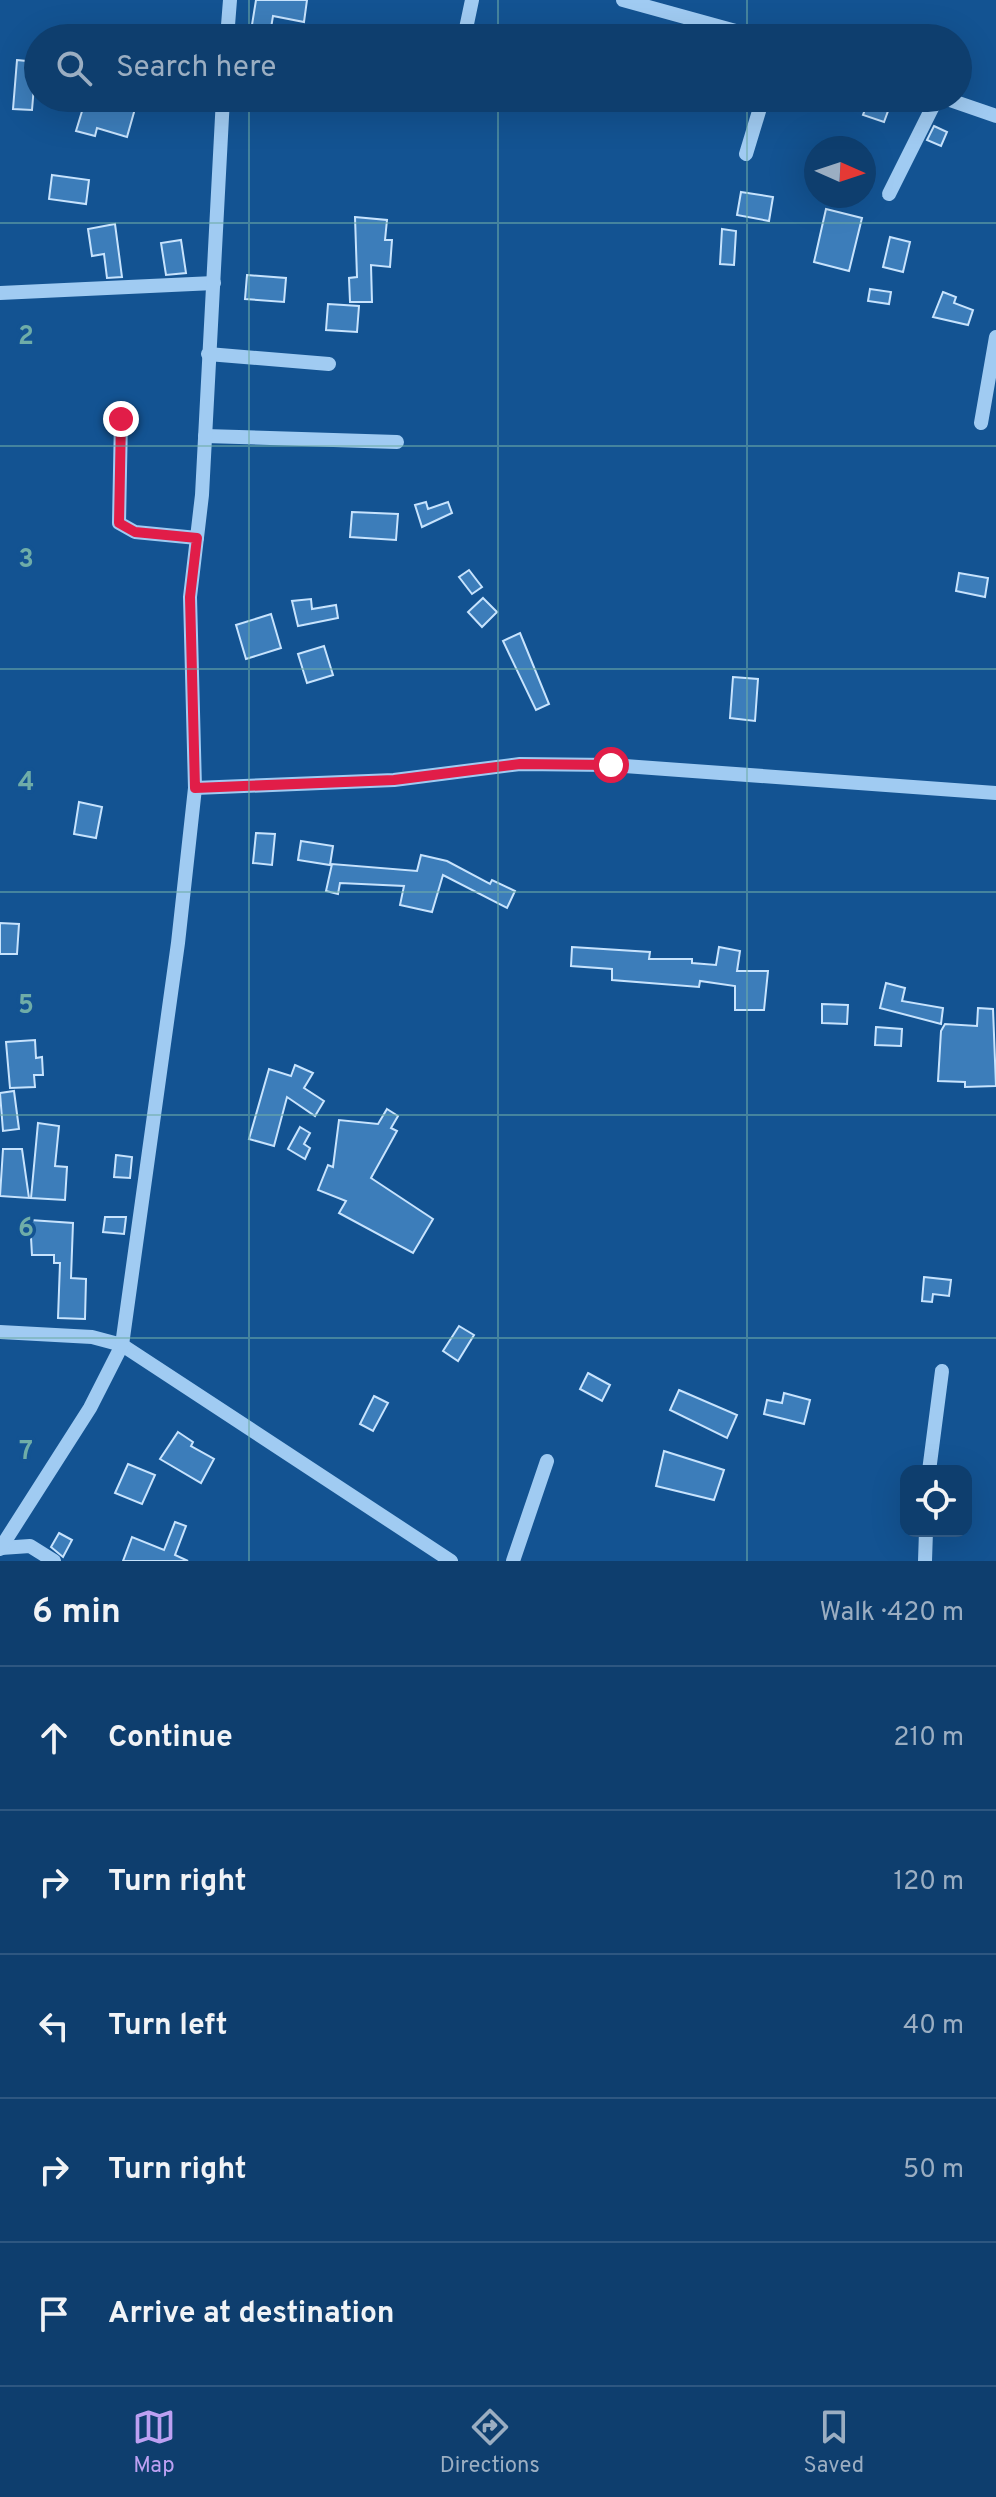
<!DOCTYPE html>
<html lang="en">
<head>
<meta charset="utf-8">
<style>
  body { margin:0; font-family:Overpass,sans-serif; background:#174573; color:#f1f3f6 }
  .controls { position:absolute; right:24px; bottom:24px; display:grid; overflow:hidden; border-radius:16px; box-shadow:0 8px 32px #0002 }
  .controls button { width:72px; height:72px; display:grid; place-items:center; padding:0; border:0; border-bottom:2px solid #2e5781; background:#0e3e6e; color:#f1f3f6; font:40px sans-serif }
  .compass { position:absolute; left:804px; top:136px; width:72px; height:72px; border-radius:50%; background:#0e3e6e; box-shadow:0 8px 32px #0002; rotate:93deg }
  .stop { position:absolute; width:24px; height:24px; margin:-18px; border:6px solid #e11d48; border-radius:50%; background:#fff }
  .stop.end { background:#e11d48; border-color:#fff; box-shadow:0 2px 8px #0008 }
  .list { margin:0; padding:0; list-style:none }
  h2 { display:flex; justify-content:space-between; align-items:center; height:104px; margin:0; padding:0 32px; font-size:34px }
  h2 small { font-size:26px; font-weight:400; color:#9baec2 }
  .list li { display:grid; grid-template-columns:52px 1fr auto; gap:24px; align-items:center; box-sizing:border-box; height:144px; padding:0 32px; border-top:2px solid #2e5781 }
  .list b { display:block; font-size:30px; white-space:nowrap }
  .list em { font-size:26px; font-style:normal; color:#9baec2 }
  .icon { flex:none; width:44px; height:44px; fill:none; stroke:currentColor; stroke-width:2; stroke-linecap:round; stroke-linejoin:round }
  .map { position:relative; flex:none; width:996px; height:1561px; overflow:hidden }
  .search { position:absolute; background:#0e3e6e; box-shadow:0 8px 32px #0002; left:24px; right:24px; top:24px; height:88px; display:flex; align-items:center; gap:20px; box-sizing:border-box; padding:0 28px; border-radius:44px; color:#9baec2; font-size:30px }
  .sheet { height:824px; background:#0e3e6e }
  nav { display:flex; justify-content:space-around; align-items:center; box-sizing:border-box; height:112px; border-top:2px solid #2e5781; background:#0e3e6e; font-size:22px; color:#9baec2 }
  nav a { display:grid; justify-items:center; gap:4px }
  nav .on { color:#bca0f2 }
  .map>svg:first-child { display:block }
  .building { fill:#3c7dba; stroke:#c7e3fd; stroke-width:2 }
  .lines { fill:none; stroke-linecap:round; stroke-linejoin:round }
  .minor { stroke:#a0cbf2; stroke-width:14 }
  .route { stroke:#e11d48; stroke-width:10 }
  .grid { fill:none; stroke:#6fada8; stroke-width:2; stroke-opacity:0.55 }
  .grid-label { font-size:26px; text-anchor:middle; font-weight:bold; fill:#6fada8; stroke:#135392; stroke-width:7; stroke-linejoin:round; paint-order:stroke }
</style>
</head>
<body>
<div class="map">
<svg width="996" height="1561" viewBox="0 0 996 1561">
  <rect width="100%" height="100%" fill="#135392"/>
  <g class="building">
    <polygon points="256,0 307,0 304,22 273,16 270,34 251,31"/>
    <polygon points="17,60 36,62 32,110 13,109"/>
    <polygon points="59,98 116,101 117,98 138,98 127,137 97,128 95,136 76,131 83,108 58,101"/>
    <polygon points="867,104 888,111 884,122 863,115"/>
    <polygon points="934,126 947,132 941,146 927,140"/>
    <polygon points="52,175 89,180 86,204 49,199"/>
    <polygon points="741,192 773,197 769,221 737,215"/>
    <polygon points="826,209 862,218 849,271 814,262"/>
    <polygon points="355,217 387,220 385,240 392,240 390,267 371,265 372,302 350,302 349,278 357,277"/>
    <polygon points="115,224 122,277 107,278 104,254 92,256 88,229"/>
    <polygon points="722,229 736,231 734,265 720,264"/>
    <polygon points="890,237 910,242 903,272 883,267"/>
    <polygon points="181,240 186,273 166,275 161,243"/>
    <polygon points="247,275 286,278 284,302 245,299"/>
    <polygon points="870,289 891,292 889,304 868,301"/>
    <polygon points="943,292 956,297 954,303 973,310 968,325 933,317"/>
    <polygon points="328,304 359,306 357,332 326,330"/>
    <polygon points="426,502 428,509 448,502 452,513 422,527 415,505"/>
    <polygon points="352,512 398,514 396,540 350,537"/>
    <polygon points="469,570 482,587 472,594 459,577"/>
    <polygon points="959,573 988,578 985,597 956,591"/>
    <polygon points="483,598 497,612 482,627 468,612"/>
    <polygon points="311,599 312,609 336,605 338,618 298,626 292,601"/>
    <polygon points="271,614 281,648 246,659 236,625"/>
    <polygon points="520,633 549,704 536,710 503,641"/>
    <polygon points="324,646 333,675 307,683 298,654"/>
    <polygon points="733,677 758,679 755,721 730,718"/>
    <polygon points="79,802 102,807 96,838 74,834"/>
    <polygon points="256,833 275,834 272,865 253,863"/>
    <polygon points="301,841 333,846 330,865 298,860"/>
    <polygon points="421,855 447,861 490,884 492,880 515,891 507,908 443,875 432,912 400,905 404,886 340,883 338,894 326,891 332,864 417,871"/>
    <polygon points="0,923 19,924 17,954 0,954"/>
    <polygon points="572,947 650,952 649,959 692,959 692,963 716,965 719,947 740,951 737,971 768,971 764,1010 735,1010 735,986 700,981 699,987 612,980 612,969 571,966"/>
    <polygon points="886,983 905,988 902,1001 943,1008 941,1024 880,1008"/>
    <polygon points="822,1004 848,1005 847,1024 822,1023"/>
    <polygon points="978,1008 993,1009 996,1086 965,1087 965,1082 938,1081 941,1031 945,1024 977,1026"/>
    <polygon points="876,1027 902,1029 901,1046 875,1045"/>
    <polygon points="35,1040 36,1058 42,1057 43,1075 34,1075 35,1087 10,1088 6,1042"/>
    <polygon points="295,1065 313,1073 304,1088 324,1101 315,1116 287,1097 274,1146 249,1139 269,1069 291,1076"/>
    <polygon points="14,1091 19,1129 3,1131 0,1093"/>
    <polygon points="387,1109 398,1116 391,1128 397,1131 371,1178 433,1219 413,1253 339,1213 346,1201 318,1190 328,1165 333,1167 339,1120 378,1124"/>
    <polygon points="38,1123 59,1126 55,1166 67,1167 65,1200 31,1198"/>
    <polygon points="300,1127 310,1133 304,1144 310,1148 305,1159 288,1149"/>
    <polygon points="3,1149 22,1149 29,1198 0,1196"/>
    <polygon points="116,1155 132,1157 130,1178 114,1177"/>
    <polygon points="105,1217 126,1217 124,1234 103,1232"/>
    <polygon points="30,1220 73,1223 71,1278 86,1279 85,1319 58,1318 60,1263 54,1263 54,1255 32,1255"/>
    <polygon points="924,1277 951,1280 949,1296 933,1294 932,1302 922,1301"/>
    <polygon points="459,1326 474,1335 458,1361 443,1351"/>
    <polygon points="588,1373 610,1385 602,1401 580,1389"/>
    <polygon points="679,1390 737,1415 727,1438 670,1410"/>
    <polygon points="784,1393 810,1400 804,1424 764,1414 767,1400 782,1403"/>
    <polygon points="374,1396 388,1403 373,1431 360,1424"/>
    <polygon points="178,1432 193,1442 191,1446 214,1459 201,1483 160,1459"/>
    <polygon points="664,1451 724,1470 714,1500 656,1486"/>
    <polygon points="128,1464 155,1475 142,1504 115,1493"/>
    <polygon points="175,1522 186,1526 175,1555 188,1561 123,1561 132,1537 164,1550"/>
    <polygon points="59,1533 72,1540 63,1557 51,1547"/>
  </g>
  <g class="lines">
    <g class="minor">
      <polyline points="623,0 761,38"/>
      <polyline points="227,38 230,0"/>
      <polyline points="464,38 472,0"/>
      <polyline points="944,98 996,116"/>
      <polyline points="746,154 763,98"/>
      <polyline points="889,194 937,98"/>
      <polyline points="0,293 214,283"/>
      <polyline points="208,354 329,364"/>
      <polyline points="121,419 119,523 135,532 197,538"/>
      <polyline points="981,423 996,337"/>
      <polyline points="205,436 397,442"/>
      <polyline points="195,788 394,780 520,764 611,765 996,793"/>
      <polyline points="0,1332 92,1337 122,1345 451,1561"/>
      <polyline points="929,1471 942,1371"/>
      <polyline points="1,1548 30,1546 54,1561"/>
      <polyline points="0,1549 90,1408 122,1345 178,943 195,788 190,597 202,495 223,98"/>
      <polyline points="513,1561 547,1461"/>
      <polyline points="925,1561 926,1531"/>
    </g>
  </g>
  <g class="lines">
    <polyline class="route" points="121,419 119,523 135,532 197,538 190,597 195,788 394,780 520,764 611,765"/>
  </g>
  <path class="grid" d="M249,0V38M498,0V38M747,0V38M249,98V1561M498,98V1561M747,98V1561M0,223H996M0,446H996M0,669H996M0,892H996M0,1115H996M0,1338H996"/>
  <g class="grid-label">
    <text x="26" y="344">2</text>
    <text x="26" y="567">3</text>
    <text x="26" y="790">4</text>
    <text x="26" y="1013">5</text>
    <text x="26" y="1236">6</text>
    <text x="26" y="1459">7</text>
  </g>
</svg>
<div class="controls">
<button><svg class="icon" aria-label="locate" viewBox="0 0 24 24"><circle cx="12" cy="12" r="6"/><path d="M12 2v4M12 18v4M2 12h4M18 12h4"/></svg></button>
</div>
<svg class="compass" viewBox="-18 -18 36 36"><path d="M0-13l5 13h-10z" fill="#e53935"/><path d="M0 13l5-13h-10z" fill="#9baec2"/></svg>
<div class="stop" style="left:611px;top:765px"></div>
<div class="stop end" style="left:121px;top:419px"></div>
<div class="search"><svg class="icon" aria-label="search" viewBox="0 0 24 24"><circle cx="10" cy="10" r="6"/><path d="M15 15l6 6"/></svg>Search here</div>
</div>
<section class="sheet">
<h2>6 min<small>Walk · 420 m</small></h2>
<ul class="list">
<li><svg class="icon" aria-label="ahead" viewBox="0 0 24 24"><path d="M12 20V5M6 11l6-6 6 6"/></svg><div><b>Continue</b></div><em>210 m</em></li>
<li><svg class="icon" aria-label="right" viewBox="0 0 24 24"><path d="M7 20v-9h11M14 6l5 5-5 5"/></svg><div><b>Turn right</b></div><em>120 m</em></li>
<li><svg class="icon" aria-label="left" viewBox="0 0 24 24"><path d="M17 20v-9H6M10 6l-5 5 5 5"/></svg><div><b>Turn left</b></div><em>40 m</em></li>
<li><svg class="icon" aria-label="right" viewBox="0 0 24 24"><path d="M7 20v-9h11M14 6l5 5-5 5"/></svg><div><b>Turn right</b></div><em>50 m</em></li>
<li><svg class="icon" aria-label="arrive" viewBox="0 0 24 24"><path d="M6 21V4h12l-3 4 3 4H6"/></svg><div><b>Arrive at destination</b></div></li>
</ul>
</section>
<nav>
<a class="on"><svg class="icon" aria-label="map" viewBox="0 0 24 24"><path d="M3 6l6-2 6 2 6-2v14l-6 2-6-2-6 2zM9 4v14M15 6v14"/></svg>Map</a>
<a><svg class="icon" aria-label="directions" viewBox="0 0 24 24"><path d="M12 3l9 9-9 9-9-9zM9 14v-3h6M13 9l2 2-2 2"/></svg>Directions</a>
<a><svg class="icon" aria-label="saved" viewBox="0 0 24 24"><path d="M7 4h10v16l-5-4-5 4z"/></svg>Saved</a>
</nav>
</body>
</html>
